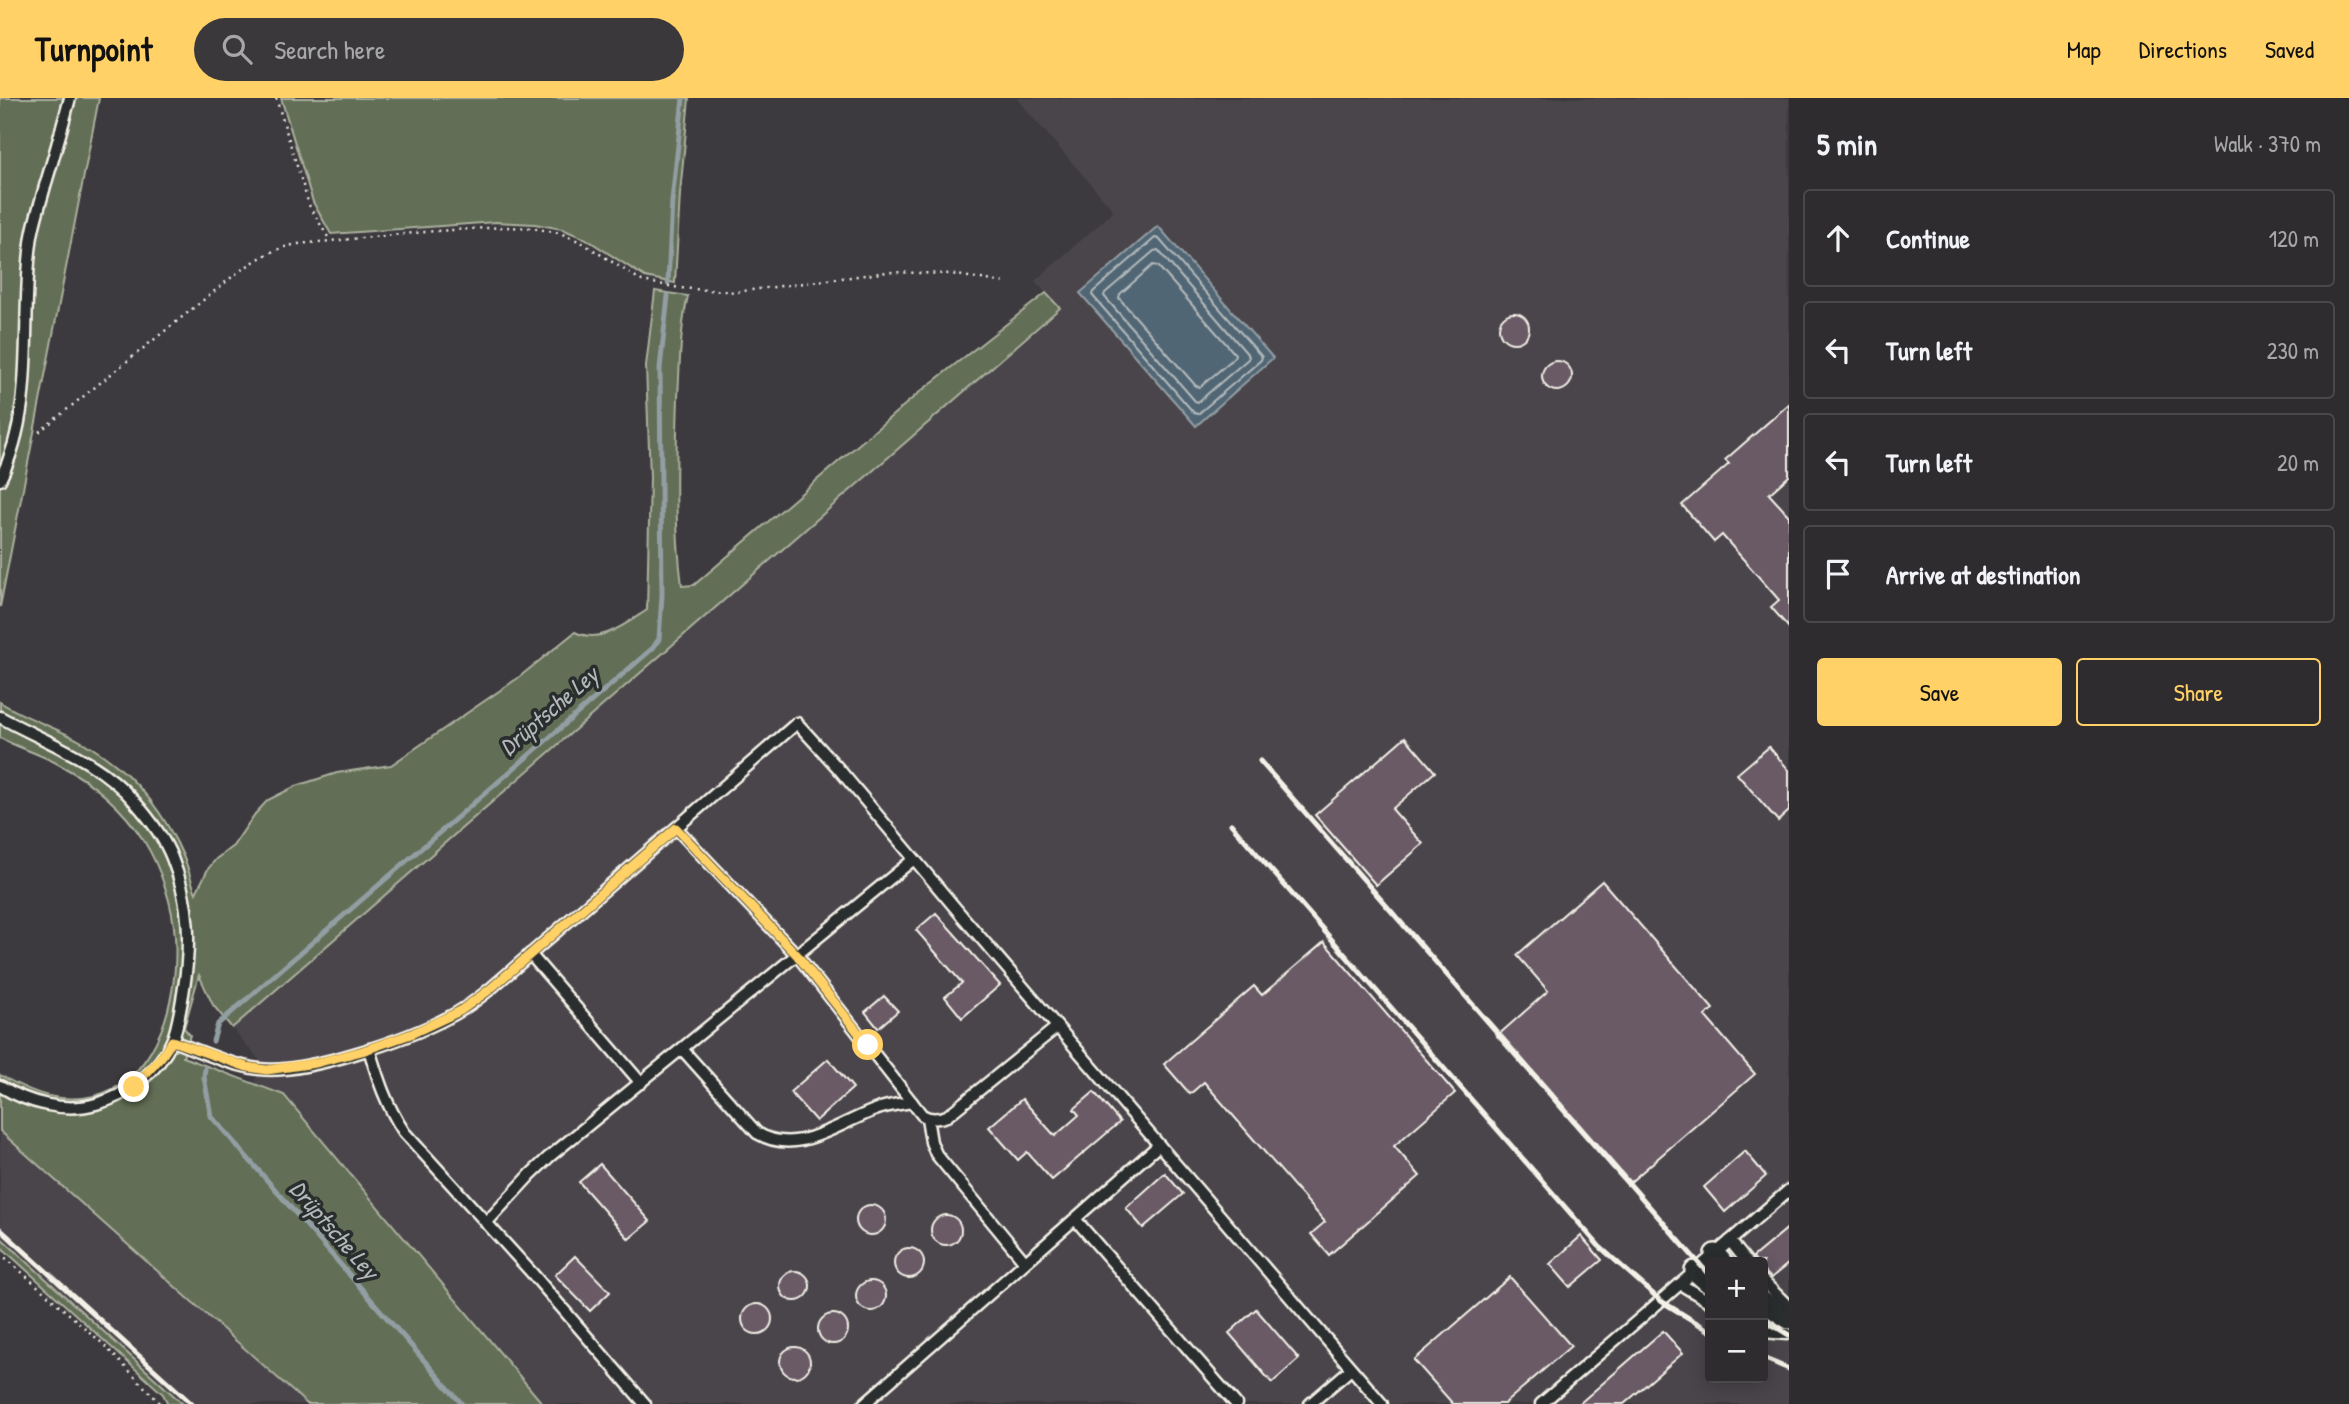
<!DOCTYPE html>
<html lang="en">
<head>
<meta charset="utf-8">
<style>
  body { margin:0; font-family:"Patrick Hand",sans-serif; background:#3a383b; color:#f1f3f6 }
  .controls { position:absolute; right:21px; bottom:21px; display:grid; overflow:hidden; border-radius:7px; box-shadow:0 4px 18px #0003 }
  .controls button { width:63px; height:63px; display:grid; place-items:center; padding:0; border:0; border-bottom:2px solid #49484b; background:#2e2c2f; color:#f1f3f6; font:35px sans-serif }
  .stop { position:absolute; width:21px; height:21px; margin:-16px; border:5px solid #ffd166; border-radius:50%; background:#fff }
  .stop.end { background:#ffd166; border-color:#fff; box-shadow:0 2px 7px #0008 }
  .list { margin:0; padding:0; list-style:none }
  h2 { display:flex; justify-content:space-between; align-items:center; height:91px; margin:0; padding:0 28px; font-size:30px }
  h2 small { font-size:23px; font-weight:400; color:#a7a7aa }
  .list li { display:grid; grid-template-columns:46px 1fr auto; gap:21px; align-items:center; box-sizing:border-box; height:98px; margin:0 14px 14px; padding:0 14px; border:2px solid #49484b; border-radius:7px }
  .list b { display:block; font-size:26px; white-space:nowrap }
  .list em { font-size:23px; font-style:normal; color:#a7a7aa }
  .actions { display:flex; gap:14px; padding:21px 28px }
  .actions a { flex:1; padding:16px 0; border:2px solid #ffd166; border-radius:7px; text-align:center; font-size:24px; color:#ffd166 }
  .actions .main { background:#ffd166; color:#111 }
  .icon { flex:none; width:38px; height:38px; fill:none; stroke:currentColor; stroke-width:2; stroke-linecap:round; stroke-linejoin:round }
  .map { position:relative; flex:none; width:1789px; height:1306px; overflow:hidden }
  header { display:flex; align-items:center; gap:42px; box-sizing:border-box; height:98px; padding:0 35px; background:#ffd166; color:#111 }
  header strong { font-size:33px }
  nav { display:flex; gap:38px; margin-inline-start:auto; font-size:24px }
  .search { width:490px; height:63px; background:#3a383b; display:flex; align-items:center; gap:18px; box-sizing:border-box; padding:0 24px; border-radius:38px; color:#a7a7aa; font-size:26px }
  main { display:flex }
  aside { flex:1; background:#2e2c2f }
  .map>svg:first-child { display:block }
  .built { fill:#4a444b; fill-rule:evenodd }
  .green { fill:#626e55; stroke:#abb09e; stroke-width:2 }
  .water { fill:#516675; stroke:#929ea3; stroke-width:2 }
  .lines { fill:none; stroke-linecap:round; stroke-linejoin:round }
  .shore { stroke:#b3b9ba; stroke-width:2 }
  .stream { stroke:#929ea3; stroke-width:5 }
  .building { fill:#695a66; stroke:#f4f1e8; stroke-width:2 }
  .lane-casing { stroke:#f4f1e8; stroke-width:15 }
  .street-casing { stroke:#f4f1e8; stroke-width:24 }
  .path { stroke:#f4f1e8; stroke-width:2.5; stroke-dasharray:2 5; stroke-linecap:butt }
  .lane { stroke:#2a2d2e; stroke-width:10 }
  .street { stroke:#2a2d2e; stroke-width:19 }
  .rail { stroke:#f4f1e8; stroke-width:5 }
  .route { stroke:#ffd166; stroke-width:9 }
  .labels { text-anchor:middle; stroke-width:7; stroke-linejoin:round; paint-order:stroke }
  .water-label { font-size:24px; font-style:italic; fill:#b3b9ba; stroke:#2a2d2e }
</style>
</head>
<body>
<header>
<strong>Turnpoint</strong>
<div class="search"><svg class="icon" aria-label="search" viewBox="0 0 24 24"><circle cx="10" cy="10" r="6"/><path d="M15 15l6 6"/></svg>Search here</div>
<nav><a>Map</a><a>Directions</a><a>Saved</a></nav>
</header>
<main>
<div class="map">
<svg width="1789" height="1306" viewBox="0 0 1789 1306">
  <rect width="100%" height="100%" fill="#3d3a3f"/>
  <filter id="ink" filterUnits="userSpaceOnUse"><feTurbulence type="fractalNoise" baseFrequency=".0143" numOctaves="2"/><feDisplacementMap in="SourceGraphic" scale="14" xChannelSelector="R" yChannelSelector="G"/><feConvolveMatrix kernelMatrix="1 2 1 2 8 2 1 2 1" color-interpolation-filters="sRGB"/></filter>
  <g filter="url(#ink)">
    <g class="built">
      <path d="M1016,0H1789V1306H543L284,998L244,1034L260,963L232,930L1060,210L1035,183L1114,113ZM1710,1164H1763V1280H1710Z"/>
      <polygon points="0,1033 307,1306 183,1306 0,1139"/>
    </g>
    <g class="green">
      <polygon points="0,0 99,0 0,509"/>
      <polygon points="281,0 689,0 680,96 675,185 645,179 586,141 562,131 535,126 496,124 331,136 313,104"/>
      <path d="M655,193L688,198C680,231 680,265 678,299C676,362 674,426 682,488L694,487L921,293L1046,195L1060,210L232,930L213,907L199,877L184,930L190,937L183,959L284,997L543,1306H307L0,1033V977C16,986 35,996 54,999C147,1014 180,914 175,839C173,808 161,770 144,743C123,710 92,684 58,666C40,656 19,650 0,640V604C26,621 56,629 82,644C129,670 163,711 184,760C189,771 191,784 196,795L208,771L216,761L233,748L255,716L268,702L296,688L337,675L391,667L518,580L575,534C600,547 627,525 647,512L650,379L646,268Z"/>
      <polygon points="0,1139 183,1306 168,1306 163,1296 0,1148"/>
    </g>
    <polygon class="water" points="1158,128 1273,260 1196,328 1080,195"/>
    <g class="lines">
      <g class="shore">
        <polygon points="1155,140 1159,141 1262,259 1261,262 1198,316 1194,315 1092,197 1093,194"/>
        <polygon points="1158,152 1249,258 1248,261 1198,304 1195,303 1104,198 1105,195 1154,153"/>
        <polygon points="1153,167 1158,168 1235,256 1234,260 1200,289 1196,288 1119,200 1120,196"/>
      </g>
      <g class="stream">
        <polyline points="668,185 672,103 683,0"/>
        <polyline points="213,943 218,926 653,550 659,541 662,497 660,270 668,198"/>
        <polyline points="205,970 204,979 211,1018 462,1306"/>
      </g>
    </g>
    <g class="building">
      <circle cx="1514" cy="230" r="15"/>
      <circle cx="1557" cy="278" r="15"/>
      <polygon points="1789,306 1789,378 1769,396 1789,418 1789,530 1771,509 1779,502 1722,437 1714,444 1682,407 1729,366 1725,362"/>
      <polygon points="1405,639 1435,674 1392,711 1423,746 1376,787 1315,717"/>
      <polygon points="1769,649 1789,672 1789,713 1778,723 1737,676"/>
      <polygon points="1602,783 1713,911 1705,918 1755,976 1627,1087 1497,938 1548,893 1517,857"/>
      <polygon points="936,815 1000,887 962,920 945,899 962,885 916,832"/>
      <polygon points="1324,844 1455,995 1394,1048 1420,1078 1329,1157 1311,1136 1325,1124 1243,1029 1204,984 1190,996 1164,966 1254,888 1262,897"/>
      <polygon points="884,898 898,913 878,930 865,914"/>
      <polygon points="828,961 853,990 816,1023 790,994"/>
      <polygon points="1094,994 1120,1024 1052,1082 1027,1054 1018,1062 989,1029 1022,1001 1055,1038 1079,1017 1074,1011"/>
      <polygon points="1745,1053 1766,1078 1725,1114 1704,1089"/>
      <polygon points="600,1066 650,1123 629,1141 579,1084"/>
      <polygon points="1165,1075 1183,1096 1143,1130 1126,1110"/>
      <circle cx="871" cy="1122" r="15"/>
      <circle cx="946" cy="1132" r="15"/>
      <polygon points="1789,1129 1789,1165 1771,1180 1763,1172 1763,1164 1757,1164 1753,1159"/>
      <polygon points="1581,1138 1602,1162 1570,1189 1550,1166"/>
      <circle cx="909" cy="1165" r="15"/>
      <polygon points="575,1158 610,1194 590,1213 555,1177"/>
      <circle cx="795" cy="1188" r="15"/>
      <polygon points="1510,1179 1571,1248 1504,1306 1453,1306 1414,1262"/>
      <circle cx="871" cy="1198" r="15"/>
      <circle cx="757" cy="1221" r="15"/>
      <polygon points="1256,1211 1299,1261 1272,1285 1229,1235"/>
      <circle cx="833" cy="1231" r="15"/>
      <polygon points="1663,1233 1683,1255 1624,1306 1579,1306"/>
      <circle cx="795" cy="1264" r="15"/>
    </g>
    <g class="lines">
      <defs>
        <g id="lane">
          <path d="M0,382C37,307 20,225 31,145C33,126 40,107 45,88C54,59 62,29 70,0"/>
          <path d="M0,619C47,645 98,661 134,703C149,720 164,739 172,760C191,807 191,848 183,896C180,912 178,929 172,943C159,973 127,998 96,1006C64,1015 28,1005 0,988"/>
          <path d="M676,730L797,857L922,1017C931,1022 938,1021 947,1018L1057,929"/>
          <polyline points="530,856 641,985"/>
          <path d="M172,943C200,953 229,967 259,971C304,977 408,941 449,919C464,912 476,902 489,892L797,625L838,670L962,818L1382,1306"/>
          <path d="M369,951C378,981 386,1007 404,1034L531,1174L645,1306"/>
          <path d="M682,951L757,1035C797,1059 837,1026 875,1012C887,1007 900,1006 912,1004"/>
          <polyline points="927,1020 931,1044 936,1056 1025,1164"/>
          <polyline points="1075,1121 1236,1306"/>
          <polyline points="486,1125 531,1076 549,1059 914,761"/>
          <polyline points="1730,1143 1747,1164"/>
          <polyline points="1763,1183 1789,1209"/>
          <polyline points="1680,1186 1710,1204"/>
          <polyline points="1763,1234 1787,1236"/>
          <polyline points="864,1306 1159,1047"/>
          <polyline points="1310,1306 1351,1271"/>
          <polyline points="1541,1306 1789,1092"/>
        </g>
        <g id="street">
          <polyline points="1715,1156 1722,1164"/>
          <polyline points="1695,1173 1710,1186"/>
          <polyline points="1763,1204 1789,1221"/>
        </g>
      </defs>
      <use href="#lane" class="lane-casing"/>
      <use href="#street" class="street-casing"/>
      <g class="path">
        <polyline points="276,0 309,107 329,141"/>
        <path d="M39,334L237,175C257,161 274,150 298,146L436,133L504,129L532,130L560,135L581,144L642,183L680,190L736,194L888,174L951,176L1005,185"/>
        <polyline points="0,1155 103,1246 161,1306"/>
      </g>
      <use href="#lane" class="lane"/>
      <use href="#street" class="street"/>
      <g class="rail">
        <polyline points="1260,663 1710,1178"/>
        <polyline points="1231,726 1599,1148 1661,1203 1710,1233"/>
        <polyline points="0,1131 192,1306"/>
        <polyline points="1763,1221 1789,1237"/>
        <polyline points="1763,1260 1789,1271"/>
      </g>
    </g>
  </g>
  <g class="lines" filter="url(#ink)">
    <polyline class="route" points="134,989 162,958 172,943 247,969 267,972 316,965 362,953 411,936 460,913 489,892 676,730 797,857 868,947"/>
  </g>
  <g class="labels">
    <g class="water-label">
      <text transform="translate(549 613) rotate(-41)" y="8">Drüptsche Ley</text>
      <text transform="translate(334 1132) rotate(49)" y="8">Drüptsche Ley</text>
    </g>
  </g>
</svg>
<div class="controls">
<button>+</button>
<button>−</button>
</div>
<div class="stop" style="left:868px;top:947px"></div>
<div class="stop end" style="left:134px;top:989px"></div>
</div>
<aside>
<h2>5 min<small>Walk · 370 m</small></h2>
<ul class="list">
<li><svg class="icon" aria-label="ahead" viewBox="0 0 24 24"><path d="M12 20V5M6 11l6-6 6 6"/></svg><div><b>Continue</b></div><em>120 m</em></li>
<li><svg class="icon" aria-label="left" viewBox="0 0 24 24"><path d="M17 20v-9H6M10 6l-5 5 5 5"/></svg><div><b>Turn left</b></div><em>230 m</em></li>
<li><svg class="icon" aria-label="left" viewBox="0 0 24 24"><path d="M17 20v-9H6M10 6l-5 5 5 5"/></svg><div><b>Turn left</b></div><em>20 m</em></li>
<li><svg class="icon" aria-label="arrive" viewBox="0 0 24 24"><path d="M6 21V4h12l-3 4 3 4H6"/></svg><div><b>Arrive at destination</b></div></li>
</ul>
<div class="actions"><a class="main">Save</a><a>Share</a></div>
</aside>
</main>
</body>
</html>
